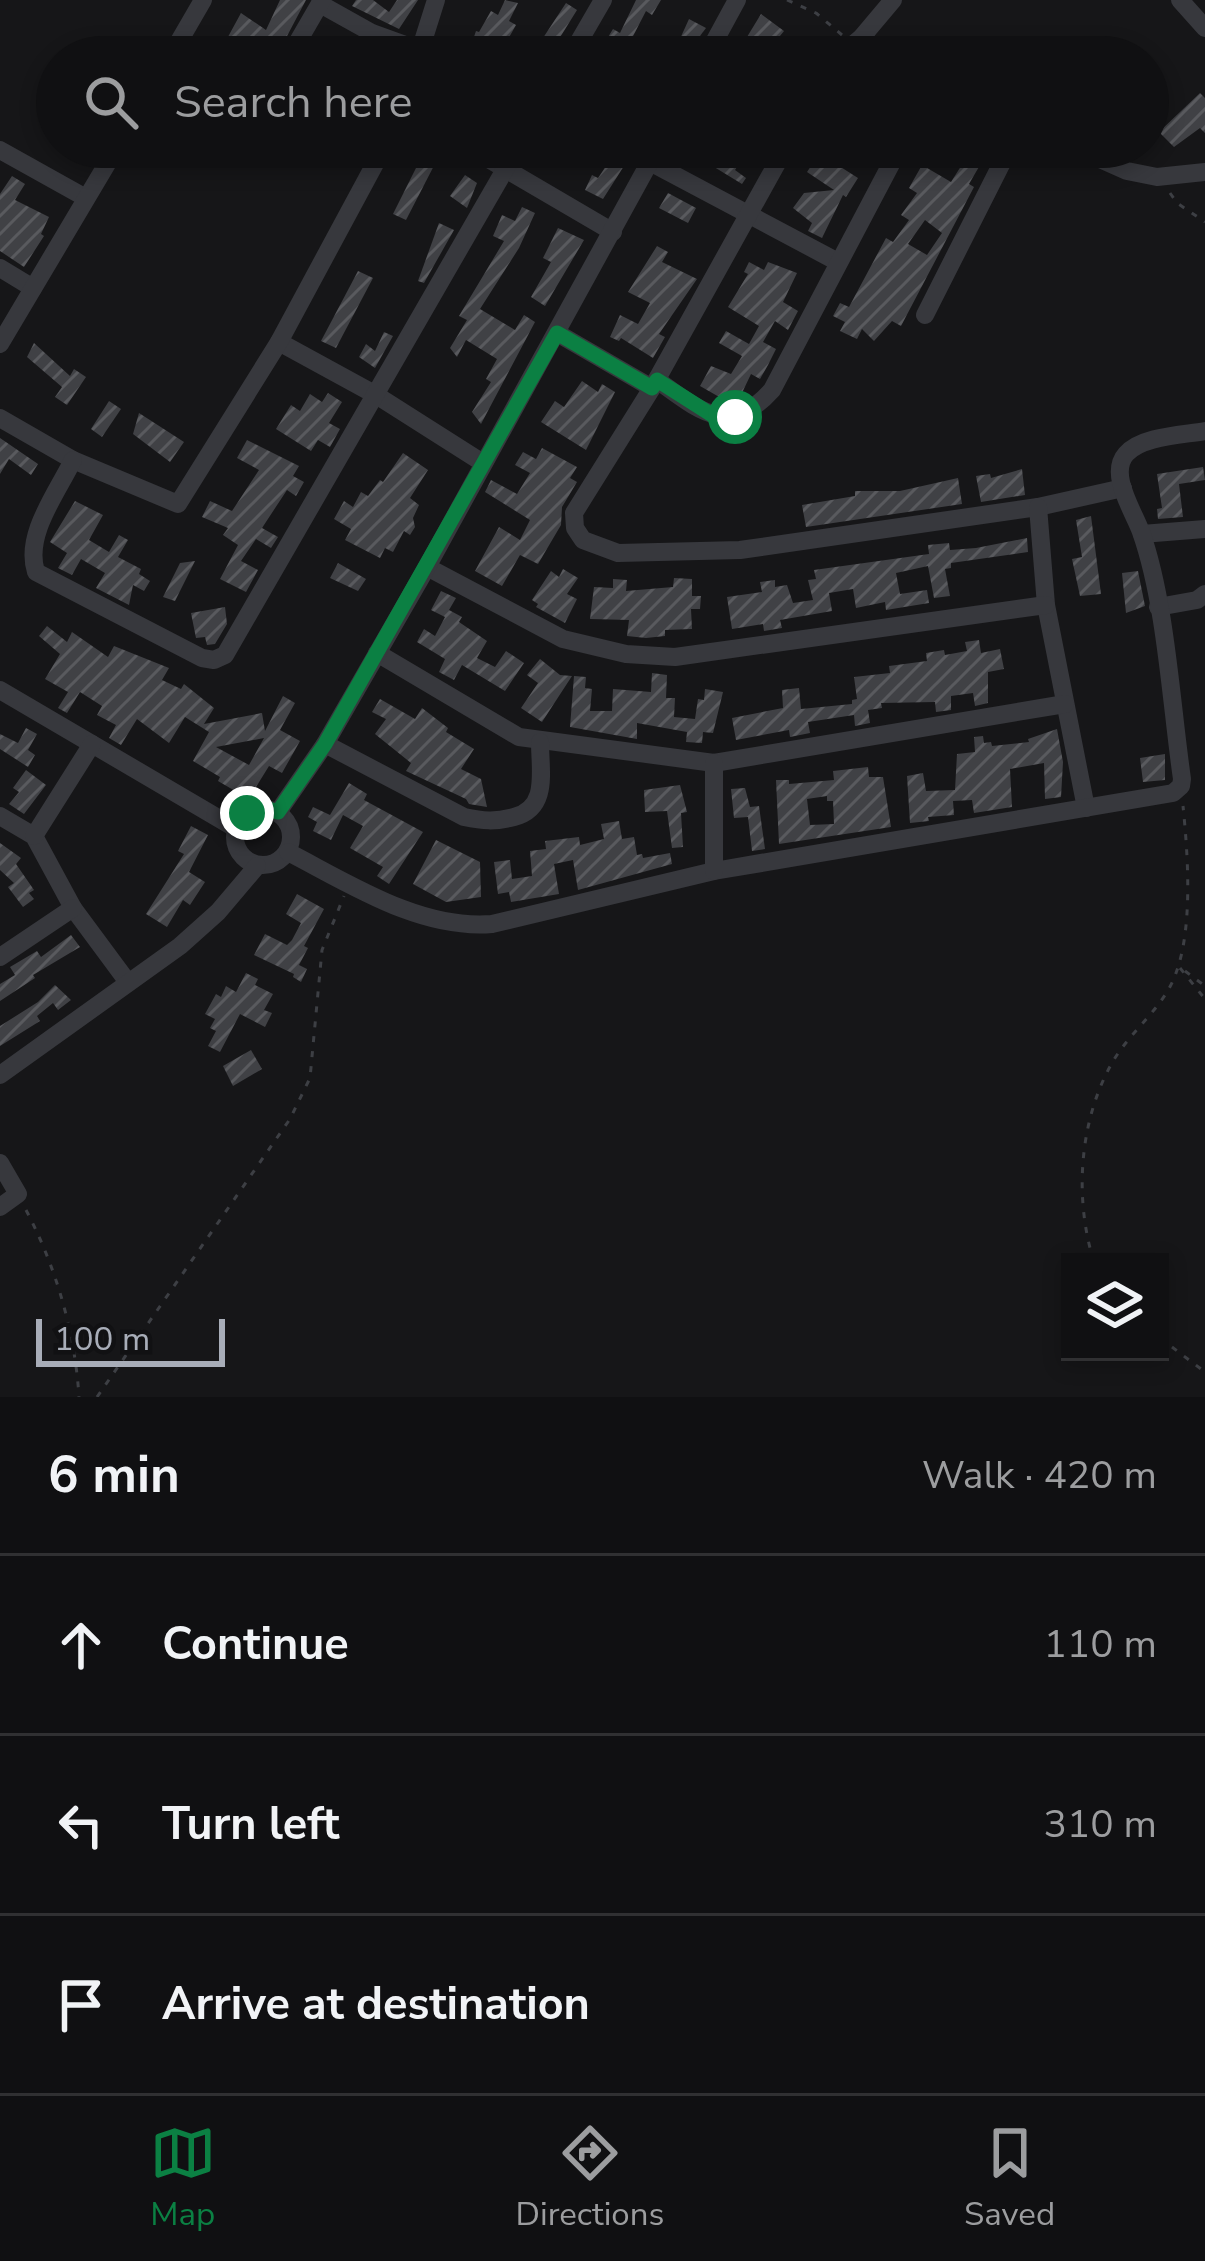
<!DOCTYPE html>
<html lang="en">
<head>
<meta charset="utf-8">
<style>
  body { margin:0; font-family:"Nunito Sans",sans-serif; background:#19191b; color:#f1f3f6 }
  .controls { position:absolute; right:36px; bottom:36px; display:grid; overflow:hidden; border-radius:0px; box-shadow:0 6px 18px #0003 }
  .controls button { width:108px; height:108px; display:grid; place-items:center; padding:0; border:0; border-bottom:3px solid #303032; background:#101012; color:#f1f3f6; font:60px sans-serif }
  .scale { position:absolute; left:36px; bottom:30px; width:189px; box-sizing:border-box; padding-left:12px; border:6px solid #a8adb8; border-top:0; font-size:33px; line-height:42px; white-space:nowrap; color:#a8adb8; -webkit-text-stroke:9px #111113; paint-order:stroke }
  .stop { position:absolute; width:36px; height:36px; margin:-27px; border:9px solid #0b8043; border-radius:50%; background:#fff }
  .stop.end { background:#0b8043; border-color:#fff; box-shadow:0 3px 12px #0008 }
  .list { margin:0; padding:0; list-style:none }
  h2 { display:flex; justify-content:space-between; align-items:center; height:156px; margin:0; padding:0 48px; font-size:51px }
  h2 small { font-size:39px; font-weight:400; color:#9c9d9f }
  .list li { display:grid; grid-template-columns:78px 1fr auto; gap:36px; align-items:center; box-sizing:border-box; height:180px; padding:0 48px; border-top:3px solid #303032 }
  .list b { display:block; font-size:45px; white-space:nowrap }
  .list em { font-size:39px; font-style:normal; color:#9c9d9f }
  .icon { flex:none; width:66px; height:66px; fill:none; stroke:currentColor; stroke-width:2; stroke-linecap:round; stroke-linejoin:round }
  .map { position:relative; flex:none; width:1205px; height:1397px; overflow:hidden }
  .search { position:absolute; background:#101012; box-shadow:0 6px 18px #0003; left:36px; right:36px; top:36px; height:132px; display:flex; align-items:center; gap:30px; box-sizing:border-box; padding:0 42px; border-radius:66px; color:#9c9d9f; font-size:45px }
  .sheet { height:696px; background:#101012 }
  nav { display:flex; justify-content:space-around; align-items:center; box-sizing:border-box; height:168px; border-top:3px solid #303032; background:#101012; font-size:33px; color:#9c9d9f }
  nav a { display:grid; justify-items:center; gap:6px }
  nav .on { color:#0b8043 }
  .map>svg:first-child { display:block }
  .building { fill:url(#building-hatch); fill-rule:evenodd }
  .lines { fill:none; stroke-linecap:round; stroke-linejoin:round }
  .path { stroke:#3d3f44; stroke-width:3; stroke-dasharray:6 9; stroke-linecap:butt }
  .minor { stroke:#37383d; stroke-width:18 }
  .route { stroke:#0b8043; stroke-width:15 }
</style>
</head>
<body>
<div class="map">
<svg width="1205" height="1397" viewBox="0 0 1205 1397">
  <defs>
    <pattern id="building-hatch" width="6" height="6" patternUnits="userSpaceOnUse" patternTransform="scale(3)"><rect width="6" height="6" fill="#404145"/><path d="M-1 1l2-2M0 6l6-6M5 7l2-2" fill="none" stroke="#595a5e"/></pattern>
  </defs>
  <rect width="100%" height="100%" fill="#161618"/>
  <g class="building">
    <polygon points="280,0 306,0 276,57 217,57 241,13 266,30"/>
    <polygon points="356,0 373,0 389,12 397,0 418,0 399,29 352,6"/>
    <polygon points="505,0 518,3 509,21 516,25 507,41 500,38 491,57 467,57 476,31 479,32 491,11 498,15"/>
    <polygon points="636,0 661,0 652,15 646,11 631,40 638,44 631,55 625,52 622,57 596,57 613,29 620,33"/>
    <polygon points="566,3 577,10 554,47 559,49 557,57 529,57 537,40 541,41"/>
    <polygon points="761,14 784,31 763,57 755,57 760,45 747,37"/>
    <polygon points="689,19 706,28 684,57 674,52"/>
    <polygon points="1200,93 1205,98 1205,133 1200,128 1174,147 1159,132"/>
    <polygon points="619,147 636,147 603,199 585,190 592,175 598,178"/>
    <path d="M936,147H975L987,153L969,184L974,187L901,326L892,321L874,341L862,329L857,339L840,331L845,322L833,316L840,303L849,307L886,238L893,242L909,220L901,215L917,193L909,188L922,165L951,182L963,163ZM925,220L942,233L927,255L908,244Z"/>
    <polygon points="426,148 440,154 406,220 393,214"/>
    <polygon points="713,153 726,163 732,153 742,159 735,170 746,178 742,184 706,162"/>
    <polygon points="825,157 858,178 846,197 843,195 822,238 808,231 812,223 793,208 804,193 834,190 807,172 813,163 819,167"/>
    <polygon points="465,175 477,183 467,208 450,196"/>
    <polygon points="12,176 25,184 15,200 49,217 41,234 44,236 24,267 0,251 0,194"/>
    <polygon points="668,193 696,208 688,223 659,208"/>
    <polygon points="522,207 535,213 519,248 480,309 515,330 524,315 535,322 481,424 472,412 491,382 486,379 497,359 466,340 457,357 450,348 467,320 459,316 504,241 493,236 502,215 515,221"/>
    <polygon points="439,223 454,230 424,283 418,281"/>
    <polygon points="558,228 584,240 545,306 531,297 551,262 543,258"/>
    <polygon points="657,246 668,252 662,262 697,279 659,334 665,337 653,358 621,338 619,341 610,337 620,315 638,324 650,303 628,292"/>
    <polygon points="749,262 764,270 768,262 797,273 783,302 798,311 788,330 775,321 763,342 776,349 768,365 760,379 751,374 741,395 733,391 728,402 700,386 711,366 731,374 742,356 719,343 726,331 749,344 759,326 728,307 748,274 744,272"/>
    <polygon points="358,271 373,278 336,348 321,341"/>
    <polygon points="384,332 393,336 375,368 359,357 366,344 375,351"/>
    <polygon points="34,343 70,376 74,369 86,377 67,405 55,397 62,387 27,357"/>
    <polygon points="582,381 598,392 602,384 615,392 586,450 541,422 555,401 564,407"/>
    <polygon points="328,393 342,402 329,423 340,429 330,447 318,440 311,451 276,429 291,405 300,411 310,394 322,402"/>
    <polygon points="109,401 121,409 102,437 91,429"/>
    <polygon points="139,413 184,442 170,462 133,434"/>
    <polygon points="0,438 38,464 31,475 9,459 0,474"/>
    <polygon points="247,440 299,466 293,476 304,482 296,496 287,490 262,528 278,537 271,548 256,539 241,561 258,570 246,592 220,579 238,545 223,535 228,528 202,517 210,501 232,511 259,470 237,458"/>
    <polygon points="542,448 577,467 570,478 577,482 562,507 561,525 538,564 520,555 502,586 475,571 499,527 520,540 530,520 485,492 491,480 517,494 530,473 515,465 523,452 536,459"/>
    <polygon points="403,453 428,470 410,498 419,505 413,518 415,527 410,535 404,531 393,552 385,548 380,558 345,540 351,529 334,519 344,501 353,507 361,492 368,496 380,480 383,482"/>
    <polygon points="1203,467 1205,480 1179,484 1183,517 1158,519 1157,509 1162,508 1157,474"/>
    <polygon points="1022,469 1025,495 981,502 976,476 990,474 991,478"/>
    <polygon points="958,478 962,504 806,527 802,505 855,496 855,491 900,491"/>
    <polygon points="75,501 103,515 89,540 109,552 119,535 128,540 118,557 141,569 139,574 150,581 144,591 133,585 129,605 96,588 105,573 81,559 72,575 58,568 67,553 50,542"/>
    <polygon points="1091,516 1101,594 1080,596 1072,559 1082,557 1076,520"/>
    <polygon points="1027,538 1028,552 951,563 951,568 945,569 950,596 934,598 928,566 896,573 900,594 927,590 929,603 886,610 885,602 856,608 853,589 829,593 832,611 780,620 782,628 764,631 763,624 732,629 727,597 762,592 760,582 775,580 775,587 787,585 793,603 813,600 808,580 816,579 814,570 929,554 928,545 949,543 950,550 976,548"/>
    <polygon points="195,561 175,601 163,597 180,563"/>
    <polygon points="338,563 366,579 358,591 330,578"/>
    <polygon points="563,569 578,578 567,594 577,599 565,623 536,607 538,604 532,600 551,571 559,577"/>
    <polygon points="1138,571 1145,606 1126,613 1122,573"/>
    <polygon points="674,578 692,579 692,596 701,596 700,609 691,609 692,629 665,630 665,636 646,638 627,636 629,620 590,619 594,587 613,588 613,579 627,580 626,591 673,587"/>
    <polygon points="441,591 456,598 449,610 462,617 459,622 487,641 477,658 495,667 506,651 524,663 505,691 462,665 454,680 439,672 445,659 417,642 424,629 435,636 445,617 431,610"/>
    <polygon points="225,607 227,624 215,644 207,645 205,637 196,638 191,613"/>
    <path d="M47,626L67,642L72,632L108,657L114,646L169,668L162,680L181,689L184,684L214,708L204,724L262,713L265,731L283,696L295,703L280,730L300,741L282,773L269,766L251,795L244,792L242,795L218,781L220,777L193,761L209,732L185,717L169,743L137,719L121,745L109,738L116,725L97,715L102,706L80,692L67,713L58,708L68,692L45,679L60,654L39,636ZM264,738L249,765L216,747Z"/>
    <polygon points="979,640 981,653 1000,649 1004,669 988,672 988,703 975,706 973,693 951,696 951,710 936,712 935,702 881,703 882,708 868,710 870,723 855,726 854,715 808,722 810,733 790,737 789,730 736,740 732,718 783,708 782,690 799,688 801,709 852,704 852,700 857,699 854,677 890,673 889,666 927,661 926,653 944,650 945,655 967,651 965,642"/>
    <polygon points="540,659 560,675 572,676 542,722 521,708 538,683 527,675"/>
    <polygon points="652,673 667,675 666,698 675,698 674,717 695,719 698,699 704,700 705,689 723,692 713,733 703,732 702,743 686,742 687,732 637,723 637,739 570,727 574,676 586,677 585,688 592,689 590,711 612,711 613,689 651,692"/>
    <polygon points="380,699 415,719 422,708 448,728 446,732 474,749 461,769 481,779 487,807 469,804 466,799 406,771 411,763 375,734 386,719 372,712"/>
    <polygon points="26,728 37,734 28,750 35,755 28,767 0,749 0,734 18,743"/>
    <polygon points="1057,729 1063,762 1061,797 1045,799 1044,763 1010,769 1012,807 974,813 972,800 953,801 954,815 928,817 929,821 910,823 907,776 923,773 926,791 955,790 957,754 975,752 974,737 983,736 984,743 991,742 992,746 1029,742 1028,739"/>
    <polygon points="1165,754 1165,780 1143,782 1140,758"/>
    <path d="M868,767L869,777H883L891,827L779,844L776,780H789V784L834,780L833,771ZM827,796V801H833L834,824L810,825L807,799Z"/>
    <polygon points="26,770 46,785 24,814 9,804 19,792 13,788"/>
    <polygon points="349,783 367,794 364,800 423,832 389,884 377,876 383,867 350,848 363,826 343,815 331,840 313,831 317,822 308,817 313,807 330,815"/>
    <polygon points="680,785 687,812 681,813 683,847 672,848 667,811 645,812 644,790"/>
    <polygon points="745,788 750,807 759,806 765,849 752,851 748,817 734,818 731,789"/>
    <polygon points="619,821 622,839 634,837 637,855 642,854 643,858 670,853 672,864 578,890 573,860 554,864 559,894 511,902 509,892 498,894 494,862 510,860 512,879 532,876 530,851 546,849 545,841 579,837 580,845 604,839 601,824"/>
    <polygon points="191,826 208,835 189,872 205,882 190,905 183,900 167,927 146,914 184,854 178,851"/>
    <polygon points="436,840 480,862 481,897 446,902 413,884"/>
    <polygon points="0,843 21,858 16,864 34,890 29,893 34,899 23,907 8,887 14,883 0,870"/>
    <polygon points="297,894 324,909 304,946 308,948 299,965 307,969 301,982 293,977 294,974 254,955 265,934 287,945 292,940 301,923 286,914"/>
    <polygon points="71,935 80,947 33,975 35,978 0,1001 0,984 15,975 10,967 37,951 41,957"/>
    <polygon points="246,973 258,979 255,985 273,994 264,1010 272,1013 265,1027 240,1014 220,1052 208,1046 216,1031 210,1028 215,1019 205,1014 216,994 221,997 226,986 236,992"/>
    <polygon points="55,985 71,1000 58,1010 53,1003 37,1016 40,1021 0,1046 0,1026 38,1002"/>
    <polygon points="251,1050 262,1069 233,1086 223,1066"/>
  </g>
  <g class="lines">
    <g class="path">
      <polyline points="787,0 816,13 842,35"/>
      <path d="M205,147C231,163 244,155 272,147"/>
      <polyline points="340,147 358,161"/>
      <polyline points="1170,193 1177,203 1205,222"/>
      <polyline points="1180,968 1205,999"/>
      <polyline points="1185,971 1205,986"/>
      <path d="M26,1210C56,1267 75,1332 79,1397"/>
      <path d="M1094,1262C1074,1199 1079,1121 1112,1063C1130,1031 1164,1008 1176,973C1193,927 1188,855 1183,806"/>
      <polyline points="1160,1338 1205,1372"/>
      <polyline points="97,1397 290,1119 310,1078 322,950 344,896"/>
    </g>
    <g class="minor">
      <polyline points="1180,0 1205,28"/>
      <polyline points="320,4 372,33 419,50"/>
      <polyline points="861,38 892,57"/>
      <polyline points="170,57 203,0"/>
      <polyline points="289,57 322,0"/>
      <polyline points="418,57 436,0"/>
      <polyline points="570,57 603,0"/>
      <polyline points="706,57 737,0"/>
      <polyline points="838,57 861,38 893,0"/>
      <polyline points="468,147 613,232"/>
      <polyline points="1073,147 1127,171 1157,177 1205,172"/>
      <polyline points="0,150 86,198"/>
      <polyline points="650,162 838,262"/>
      <polyline points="0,268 33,288"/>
      <polyline points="925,315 1010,147"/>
      <polyline points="557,333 652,388 786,147"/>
      <polyline points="279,342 376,395 483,463"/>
      <polyline points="0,344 117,147"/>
      <path d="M657,380C700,411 729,438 772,390L900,147"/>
      <polyline points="652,388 574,513 575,528 583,540 618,553 740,550 1038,507 1123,488"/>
      <polyline points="0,418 73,460 178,504 279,342 384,147"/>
      <path d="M73,460C57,493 24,535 36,572L202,658L214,660L225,655L518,147"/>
      <polyline points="1038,507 1046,605 1086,808"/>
      <polyline points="1142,534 1205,529"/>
      <polyline points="427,567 563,639 626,654 675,657 1046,605"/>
      <polyline points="1158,607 1197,600 1205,594"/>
      <polyline points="377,653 519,737 714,763 1065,704"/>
      <polyline points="0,690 235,828"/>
      <path d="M325,744L464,817C483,821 495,822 514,817C549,808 540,772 540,742"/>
      <circle cx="263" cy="837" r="28"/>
      <polyline points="278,812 325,744 427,567 658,147"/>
      <polyline points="0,816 34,836 73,908 127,981"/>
      <polyline points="34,836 92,744"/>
      <path d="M288,852C350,884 420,930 492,924L714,871L1173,793L1181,786L1182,779C1171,703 1166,603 1141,532C1134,512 1108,474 1126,454C1141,436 1183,435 1205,431"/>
      <polyline points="714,871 714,763"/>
      <polyline points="0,957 73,908"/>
      <polyline points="0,1075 180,946 218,912 257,866"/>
      <polyline points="0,1163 18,1194 0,1207"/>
    </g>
  </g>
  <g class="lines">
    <polyline class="route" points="247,813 265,808 278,812 325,744 557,333 652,388 657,380 712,415 735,417"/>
  </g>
</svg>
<div class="controls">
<button><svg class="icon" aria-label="layers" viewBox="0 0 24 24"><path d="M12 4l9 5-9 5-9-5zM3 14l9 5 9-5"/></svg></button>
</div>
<div class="scale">100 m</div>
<div class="stop" style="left:735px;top:417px"></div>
<div class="stop end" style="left:247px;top:813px"></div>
<div class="search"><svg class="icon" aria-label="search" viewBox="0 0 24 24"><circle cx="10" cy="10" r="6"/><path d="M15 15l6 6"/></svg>Search here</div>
</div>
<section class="sheet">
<h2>6 min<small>Walk · 420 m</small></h2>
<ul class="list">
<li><svg class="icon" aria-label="ahead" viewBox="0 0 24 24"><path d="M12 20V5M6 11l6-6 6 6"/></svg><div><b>Continue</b></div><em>110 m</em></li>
<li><svg class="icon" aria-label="left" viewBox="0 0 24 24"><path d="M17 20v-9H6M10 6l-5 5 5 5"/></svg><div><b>Turn left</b></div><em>310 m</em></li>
<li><svg class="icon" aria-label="arrive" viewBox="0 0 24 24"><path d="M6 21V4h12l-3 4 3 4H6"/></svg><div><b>Arrive at destination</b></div></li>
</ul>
</section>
<nav>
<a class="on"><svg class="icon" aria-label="map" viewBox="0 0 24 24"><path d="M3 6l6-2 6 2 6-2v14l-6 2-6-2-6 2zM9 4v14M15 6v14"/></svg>Map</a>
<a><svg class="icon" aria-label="directions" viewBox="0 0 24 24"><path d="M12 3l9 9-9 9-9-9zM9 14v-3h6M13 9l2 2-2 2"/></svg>Directions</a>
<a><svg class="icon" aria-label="saved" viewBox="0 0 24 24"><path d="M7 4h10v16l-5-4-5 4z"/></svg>Saved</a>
</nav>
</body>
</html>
